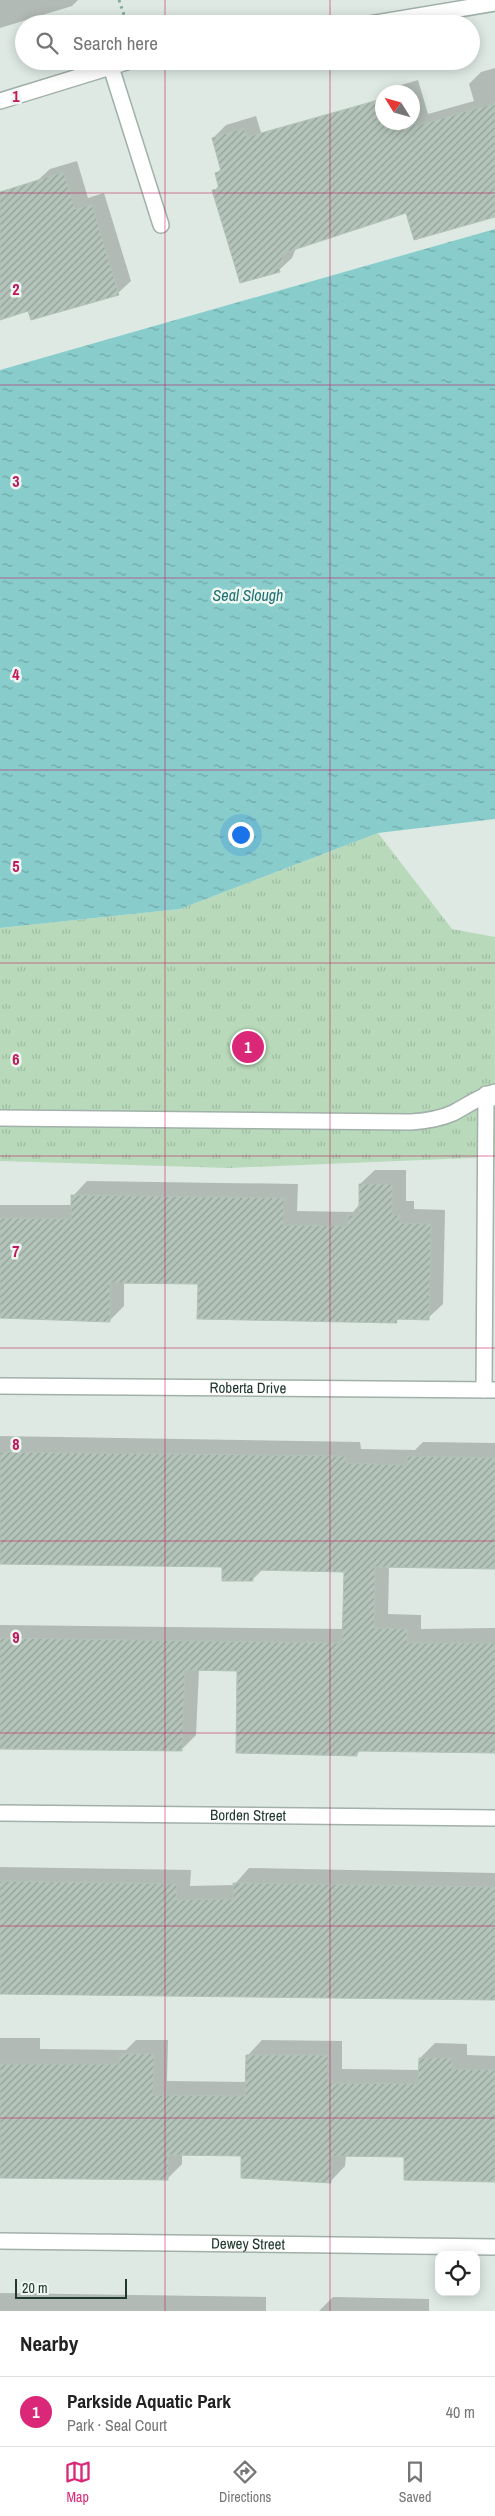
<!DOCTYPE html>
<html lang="en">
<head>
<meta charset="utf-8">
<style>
  body { margin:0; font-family:"Archivo Narrow",sans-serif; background:#f2f2f2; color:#222 }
  .controls { position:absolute; right:15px; bottom:15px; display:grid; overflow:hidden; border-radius:10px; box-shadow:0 2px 12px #0003 }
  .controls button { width:45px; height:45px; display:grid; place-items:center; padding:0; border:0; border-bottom:1px solid #e0e0e0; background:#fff; color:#222; font:25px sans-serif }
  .compass { position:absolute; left:375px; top:85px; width:45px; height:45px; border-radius:50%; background:#fff; box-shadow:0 2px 12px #0003; rotate:307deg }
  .scale { position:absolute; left:15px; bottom:12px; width:112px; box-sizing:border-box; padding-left:5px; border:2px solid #20382e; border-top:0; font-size:14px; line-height:18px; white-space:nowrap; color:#20382e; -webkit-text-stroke:4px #eef6f1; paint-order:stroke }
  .you { position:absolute; left:240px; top:834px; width:18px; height:18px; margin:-12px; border:4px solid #fff; border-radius:50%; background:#1a73e8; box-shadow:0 0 0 8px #1a73e833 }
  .badge { display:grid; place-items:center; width:32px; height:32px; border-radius:50%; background:#db2777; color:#fff; font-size:16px; font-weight:700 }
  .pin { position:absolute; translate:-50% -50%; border:2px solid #fff; box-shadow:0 1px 5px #0006 }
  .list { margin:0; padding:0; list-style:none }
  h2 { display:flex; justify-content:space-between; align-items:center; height:65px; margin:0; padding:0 20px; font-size:21px }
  h2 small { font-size:16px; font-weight:400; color:#767676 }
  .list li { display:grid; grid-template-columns:32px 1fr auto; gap:15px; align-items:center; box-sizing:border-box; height:70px; padding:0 20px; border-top:1px solid #e0e0e0 }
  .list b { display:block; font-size:19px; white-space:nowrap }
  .list p { margin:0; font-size:16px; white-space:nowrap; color:#767676 }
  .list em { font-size:16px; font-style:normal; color:#767676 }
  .icon { flex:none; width:28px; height:28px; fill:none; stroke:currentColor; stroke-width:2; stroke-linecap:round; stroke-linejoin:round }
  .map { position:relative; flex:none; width:495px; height:2311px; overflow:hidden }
  .search { position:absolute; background:#fff; box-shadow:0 2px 12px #0003; left:15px; right:15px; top:15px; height:55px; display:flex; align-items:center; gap:12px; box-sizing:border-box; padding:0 18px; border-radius:28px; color:#767676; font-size:19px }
  .sheet { height:135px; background:#fff }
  nav { display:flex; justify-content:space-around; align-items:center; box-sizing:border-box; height:70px; border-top:1px solid #e0e0e0; background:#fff; font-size:14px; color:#767676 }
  nav a { display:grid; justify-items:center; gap:2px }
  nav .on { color:#db2777 }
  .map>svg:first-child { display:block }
  .park { fill:url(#park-tufts) }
  .water { fill:url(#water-ripples) }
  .shadow { fill:#0003 }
  .building { fill:url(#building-hatch); stroke:#b1c2b8 }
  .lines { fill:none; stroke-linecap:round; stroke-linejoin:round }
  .minor-casing { stroke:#a1b0a9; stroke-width:18 }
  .path { stroke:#80ac97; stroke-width:3; stroke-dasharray:2.5 4; stroke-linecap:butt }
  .minor { stroke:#fff; stroke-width:15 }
  .grid { fill:none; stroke:#c2185b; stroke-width:1; stroke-opacity:0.55 }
  .labels { text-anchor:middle; stroke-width:5; stroke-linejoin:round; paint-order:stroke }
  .street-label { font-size:15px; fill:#20382e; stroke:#eef6f1 }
  .water-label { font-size:16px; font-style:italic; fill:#1e7071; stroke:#eef6f1 }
  .grid-label { font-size:16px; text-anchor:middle; font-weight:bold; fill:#c2185b; stroke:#eef6f1; stroke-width:5; stroke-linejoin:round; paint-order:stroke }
</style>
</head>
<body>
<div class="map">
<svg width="495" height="2311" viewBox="0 0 495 2311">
  <defs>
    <pattern id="park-tufts" width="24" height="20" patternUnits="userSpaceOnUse" patternTransform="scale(1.25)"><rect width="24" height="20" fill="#b8dabb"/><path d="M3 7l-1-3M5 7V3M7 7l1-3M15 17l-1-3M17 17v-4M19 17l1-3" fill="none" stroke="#9ebca1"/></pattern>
    <pattern id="water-ripples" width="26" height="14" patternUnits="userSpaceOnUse" patternTransform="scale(1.25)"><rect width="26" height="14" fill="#88cdcc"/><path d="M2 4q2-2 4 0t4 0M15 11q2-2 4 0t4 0" fill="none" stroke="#6fa7a6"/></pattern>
    <pattern id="building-hatch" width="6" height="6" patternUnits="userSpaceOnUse" patternTransform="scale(1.25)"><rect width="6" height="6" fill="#b4c4bb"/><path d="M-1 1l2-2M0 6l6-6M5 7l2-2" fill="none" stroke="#92a098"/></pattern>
  </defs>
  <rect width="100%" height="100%" fill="#dee9e3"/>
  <polygon class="park" points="378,833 452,929 495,937 495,1157 228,1168 0,1161 0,928 180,909"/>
  <polygon class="water" points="495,229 495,819 378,833 180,909 0,928 0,370"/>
  <g class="shadow">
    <polygon points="0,0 78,0 72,6 0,28"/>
    <polygon points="495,68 495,217 407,212 296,248 292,258 279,270 214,191 219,185 216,173 222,168 213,138 226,125 256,116 263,139 375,101 382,94 382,122 412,122 412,92 384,92 388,89 418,80 428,114 474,101 469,84 481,72"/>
    <polygon points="77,161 88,198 104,193 131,281 118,293 29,310 0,319 0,202 37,181 50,169"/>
    <polygon points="375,1170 406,1170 406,1201 414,1201 414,1209 445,1210 443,1304 428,1318 400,1318 396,1322 199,1283 124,1282 124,1306 109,1321 0,1318 0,1205 72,1205 73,1196 87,1181 298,1184 297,1211 353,1212 360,1204 360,1184"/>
    <polygon points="0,1436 360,1442 361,1449 415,1450 423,1442 495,1443 495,1568 389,1566 388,1614 421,1615 421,1629 495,1628 495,1755 494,1751 362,1749 357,1754 238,1670 199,1669 196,1735 181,1750 0,1748 0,1625 344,1629 345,1570 263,1569 252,1580 224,1566 0,1564"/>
    <polygon points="0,1867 191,1870 190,1886 234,1885 249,1868 495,1873 495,1998 0,1994"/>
    <polygon points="0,2038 40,2038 40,2049 126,2050 136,2040 168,2040 167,2081 247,2082 248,2055 262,2040 342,2041 342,2069 420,2070 420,2058 435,2043 467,2044 467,2055 495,2056 495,2181 405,2156 346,2155 345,2166 331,2181 291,2181 291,2178 242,2154 182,2154 182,2164 167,2179 0,2177"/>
    <polygon points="0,2293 266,2297 266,2311 0,2311"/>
    <polygon points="333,2297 429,2299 429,2311 319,2311"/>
  </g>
  <g class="building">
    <polygon points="382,99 382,122 412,122 412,115 416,126 495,103 495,217 414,240 406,213 281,254 284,264 278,265 280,272 240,283 212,190 219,189 215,173 221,171 212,138 244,128 247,137"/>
    <polygon points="64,172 75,209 92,204 119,295 31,320 28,311 0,320 0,192"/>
    <polygon points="359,1184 392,1184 392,1215 400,1215 400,1223 431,1224 429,1320 396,1319 397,1323 197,1319 198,1284 110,1283 110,1322 0,1318 0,1218 71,1219 71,1195 284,1198 283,1225 348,1226 348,1215 359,1215"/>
    <polygon points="0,1452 346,1456 346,1463 407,1465 407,1456 495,1458 495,1569 375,1567 374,1628 407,1629 407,1643 495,1643 495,1753 357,1751 357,1756 236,1753 237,1671 185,1670 182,1751 0,1749 0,1638 342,1643 344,1572 253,1570 253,1581 222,1581 222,1567 0,1564"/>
    <polygon points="0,1881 177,1884 176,1900 233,1899 233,1883 495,1887 495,2000 0,1994"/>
    <polygon points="120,2054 154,2054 153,2095 245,2096 246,2055 328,2055 328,2083 418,2084 419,2058 452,2058 452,2069 495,2070 495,2182 404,2180 404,2157 331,2156 331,2183 241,2178 241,2156 168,2155 168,2180 0,2178 0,2064 119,2064"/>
  </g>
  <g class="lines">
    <defs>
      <g id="minor">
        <polyline points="370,24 495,3"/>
        <polyline points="111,67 161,225"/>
        <polyline points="0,101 130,61"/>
        <path d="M0,1118L411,1122C425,1121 440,1119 453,1113C467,1106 480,1096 495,1092"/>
        <path id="s1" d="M0,1386L495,1390"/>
        <polyline points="484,1390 486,1094 493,1098"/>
        <path id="s2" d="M0,1813L495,1818"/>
        <path id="s3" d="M0,2241L495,2247"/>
      </g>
    </defs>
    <use href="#minor" class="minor-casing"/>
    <polyline class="path" points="119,0 127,24"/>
    <use href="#minor" class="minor"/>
  </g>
  <path class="grid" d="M165,0V24M330,0V24M165,61V2311M330,61V2311M0,193H495M0,385H495M0,578H495M0,770H495M0,963H495M0,1156H495M0,1348H495M0,1541H495M0,1733H495M0,1926H495M0,2118H495"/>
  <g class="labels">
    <g class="street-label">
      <text dy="5" stroke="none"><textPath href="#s1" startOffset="248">Roberta Drive</textPath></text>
      <text dy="5" stroke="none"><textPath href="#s2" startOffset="248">Borden Street</textPath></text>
      <text dy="5" stroke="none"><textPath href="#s3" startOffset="248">Dewey Street</textPath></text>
    </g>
    <g class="water-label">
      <text x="248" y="601">Seal Slough</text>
    </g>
  </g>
  <g class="grid-label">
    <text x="16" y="102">1</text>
    <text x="16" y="295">2</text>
    <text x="16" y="487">3</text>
    <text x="16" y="680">4</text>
    <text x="16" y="872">5</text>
    <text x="16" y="1065">6</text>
    <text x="16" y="1257">7</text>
    <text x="16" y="1450">8</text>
    <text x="16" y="1643">9</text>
  </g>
</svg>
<div class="controls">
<button><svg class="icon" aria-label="locate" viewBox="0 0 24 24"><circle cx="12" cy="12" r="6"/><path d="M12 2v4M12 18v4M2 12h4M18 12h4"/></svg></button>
</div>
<svg class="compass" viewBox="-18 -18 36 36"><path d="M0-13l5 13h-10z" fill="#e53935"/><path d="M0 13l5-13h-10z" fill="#767676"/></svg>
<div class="scale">20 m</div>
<div class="you"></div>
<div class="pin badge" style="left:248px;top:1047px">1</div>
<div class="search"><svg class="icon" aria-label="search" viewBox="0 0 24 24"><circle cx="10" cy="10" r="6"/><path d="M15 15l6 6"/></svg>Search here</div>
</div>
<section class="sheet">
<h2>Nearby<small></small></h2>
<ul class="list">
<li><span class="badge">1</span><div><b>Parkside Aquatic Park</b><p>Park · Seal Court</p></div><em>40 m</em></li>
</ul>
</section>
<nav>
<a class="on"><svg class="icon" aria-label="map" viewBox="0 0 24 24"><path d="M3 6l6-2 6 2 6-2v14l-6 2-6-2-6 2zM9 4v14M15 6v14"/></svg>Map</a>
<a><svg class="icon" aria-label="directions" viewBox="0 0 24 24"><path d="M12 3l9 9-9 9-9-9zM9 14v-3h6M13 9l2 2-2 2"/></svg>Directions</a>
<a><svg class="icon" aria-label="saved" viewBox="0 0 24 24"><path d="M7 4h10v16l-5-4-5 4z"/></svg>Saved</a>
</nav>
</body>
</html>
